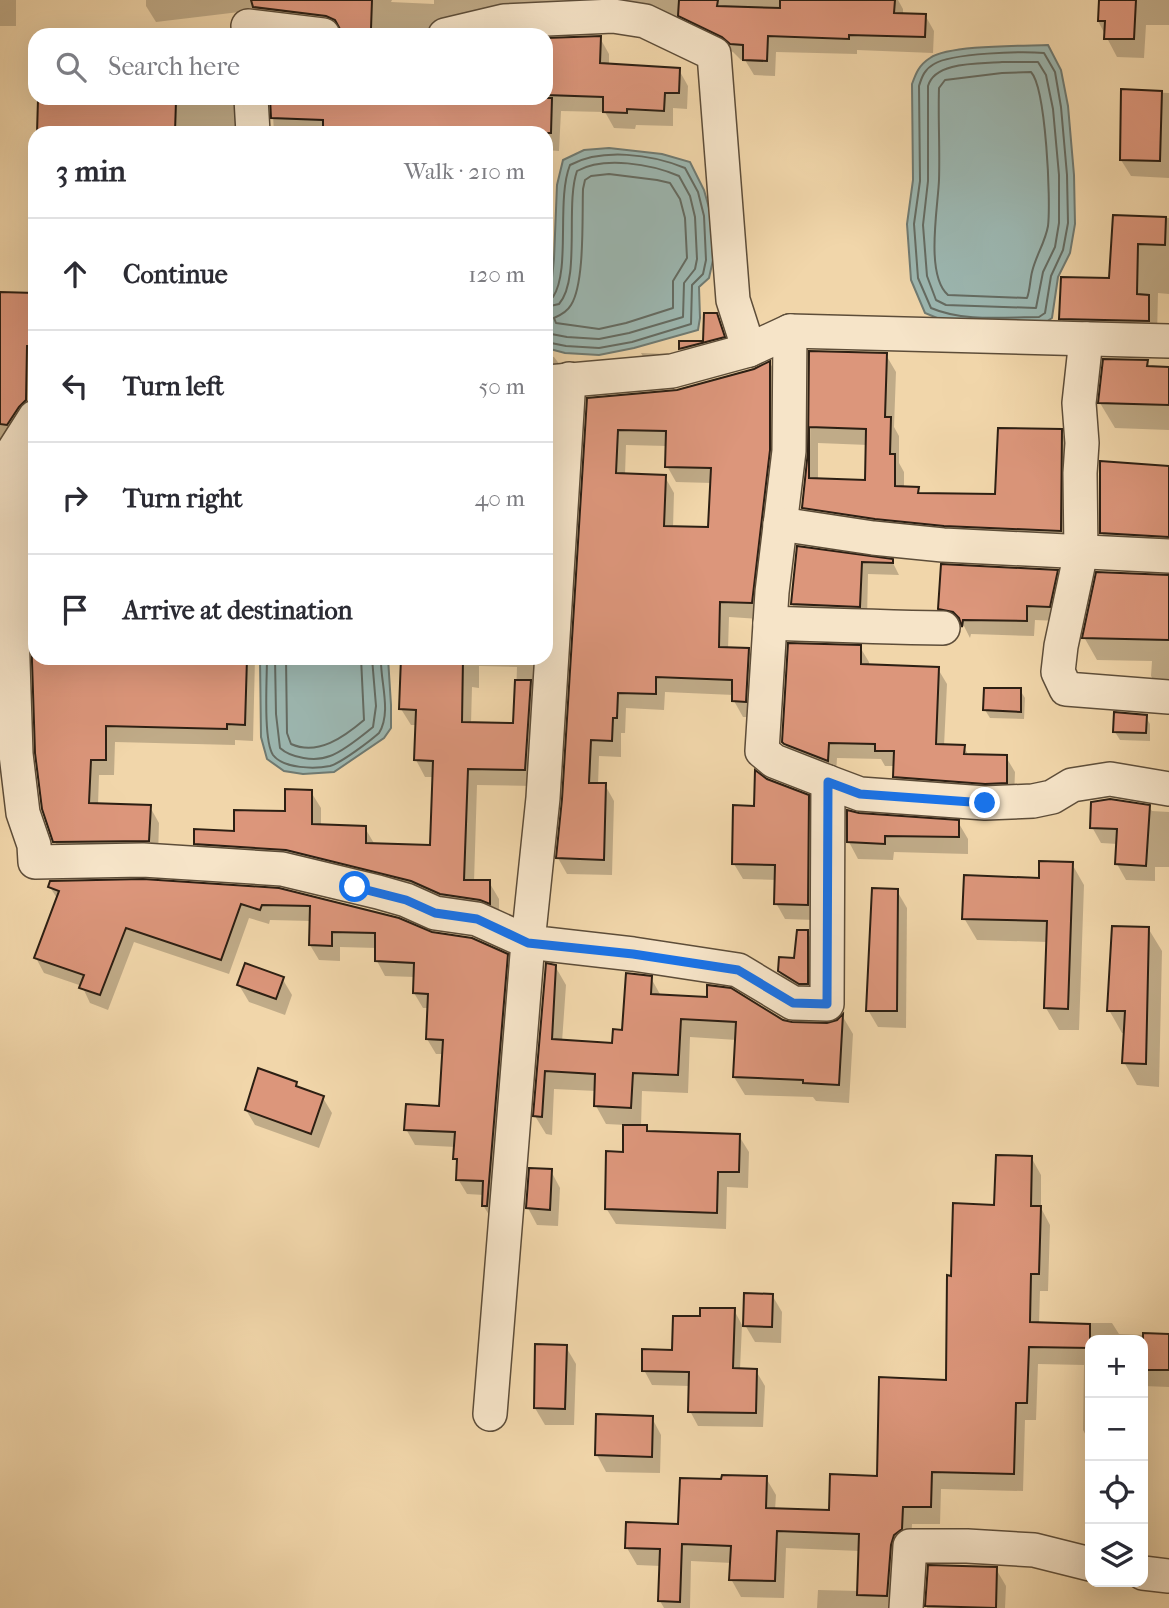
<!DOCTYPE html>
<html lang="en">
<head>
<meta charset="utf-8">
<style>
  body { margin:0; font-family:"IM FELL French Canon",serif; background:#f7f7f7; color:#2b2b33 }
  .controls { position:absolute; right:21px; bottom:21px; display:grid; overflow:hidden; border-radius:14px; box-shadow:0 7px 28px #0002 }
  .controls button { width:63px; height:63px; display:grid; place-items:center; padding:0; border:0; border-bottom:2px solid #e1e1e2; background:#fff; color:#2b2b33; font:35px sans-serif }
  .stop { position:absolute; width:21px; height:21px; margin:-16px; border:5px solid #1a73e8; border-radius:50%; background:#fff }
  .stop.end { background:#1a73e8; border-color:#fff; box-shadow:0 2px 7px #0008 }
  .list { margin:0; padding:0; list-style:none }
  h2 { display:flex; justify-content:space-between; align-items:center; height:91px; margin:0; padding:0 28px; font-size:30px }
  h2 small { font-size:23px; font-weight:400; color:#7c7c81 }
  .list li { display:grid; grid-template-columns:46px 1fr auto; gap:21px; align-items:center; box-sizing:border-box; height:112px; padding:0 28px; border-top:2px solid #e1e1e2 }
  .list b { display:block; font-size:26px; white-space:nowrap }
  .list em { font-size:23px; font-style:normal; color:#7c7c81 }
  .icon { flex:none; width:38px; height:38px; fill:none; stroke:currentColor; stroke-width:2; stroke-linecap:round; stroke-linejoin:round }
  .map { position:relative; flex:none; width:1169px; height:1608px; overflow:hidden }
  .search { position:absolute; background:#fff; box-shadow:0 7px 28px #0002; left:28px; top:28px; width:525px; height:77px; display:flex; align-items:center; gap:18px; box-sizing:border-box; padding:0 24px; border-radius:21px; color:#7c7c81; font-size:26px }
  .panel { position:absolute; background:#fff; box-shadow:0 7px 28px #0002; left:28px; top:126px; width:525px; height:539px; border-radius:21px }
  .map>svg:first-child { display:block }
  .water { fill:#9cb7b1; stroke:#6f7a72; stroke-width:2 }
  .shadow { fill:#0003; fill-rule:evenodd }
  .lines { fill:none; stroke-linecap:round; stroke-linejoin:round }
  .shore { stroke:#646b62; stroke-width:2 }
  .building { fill:#dc967b; stroke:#2c1f13; stroke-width:2; fill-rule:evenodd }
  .minor-casing { stroke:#5d4d39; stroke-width:36 }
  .minor { stroke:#f6e4c8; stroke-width:33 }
  .route { stroke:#1a73e8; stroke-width:9 }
</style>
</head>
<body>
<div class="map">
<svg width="1169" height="1608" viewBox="0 0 1169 1608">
  <rect width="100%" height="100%" fill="#f1d6aa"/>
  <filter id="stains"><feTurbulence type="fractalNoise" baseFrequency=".00286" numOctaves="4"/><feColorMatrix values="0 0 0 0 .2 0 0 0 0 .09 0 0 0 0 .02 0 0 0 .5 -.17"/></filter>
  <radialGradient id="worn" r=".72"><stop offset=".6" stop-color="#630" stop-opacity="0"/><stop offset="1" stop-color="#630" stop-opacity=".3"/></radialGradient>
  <g class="water">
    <path d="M1048,45L1061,70L1068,106L1074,175L1075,224L1070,253L1058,277L1052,318L1043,324L942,320L925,313L911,280L907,224L913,180L912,84C916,73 919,65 930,58C949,45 1022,46 1048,45Z"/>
    <polygon points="609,148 662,154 690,162 704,190 711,215 713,260 709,278 699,287 700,318 698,330 634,348 599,355 565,353 546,348 546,300 551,288 554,259 557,185 563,160 584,150"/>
    <polygon points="260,658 388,658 391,705 391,728 384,738 334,772 303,774 284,771 267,759 261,737"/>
  </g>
  <g class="shadow">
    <rect x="0" y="0" width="16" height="26"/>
    <polygon points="146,0 392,0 391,2 434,4 434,0 898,0 903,9 903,15 925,15 934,31 933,53 857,50 857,54 776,52 775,76 754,75 745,60 741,60 733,52 663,19 444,35 343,35 336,31 264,23 257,10 156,22 146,6"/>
    <polygon points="1098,0 1169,0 1169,25 1146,25 1144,58 1117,57 1098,21"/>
    <polygon points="600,38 609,54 609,65 679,70 688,86 687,109 673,108 673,126 636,125 635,129 614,128 605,112 561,111 559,151 546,150 546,133 274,133 272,98 546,98 546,40"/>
    <polygon points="1122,91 1169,93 1169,178 1131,176 1121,160"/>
    <polygon points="155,98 249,98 241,133 62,133 155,102"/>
    <polygon points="1114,217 1169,218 1169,294 1158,293 1157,337 1071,335 1061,318 1110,280"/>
    <polygon points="0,292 35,294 34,417 0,445"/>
    <polygon points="706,314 716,315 728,345 685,356 681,349 681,342 705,343"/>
    <polygon points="641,353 668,354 671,360 646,362"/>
    <path d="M811,353L886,355L896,372L894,427L899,436V463L904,472V488H917L921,495L997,496L1061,431L1070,448V548L813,524L803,507L810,451ZM818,443L868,445L867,482L818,480Z"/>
    <polygon points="546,356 554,357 569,377 546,382"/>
    <polygon points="1147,361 1150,368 1169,368 1169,430 1115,428 1100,403"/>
    <path d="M770,363L779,379L760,619L729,617L728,649H748L757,665L754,717H743L734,701V695L665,692L664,710L626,708L625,733H621V757L599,756L598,785H605L614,801L612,875L567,874L558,858L564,799L589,399L677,391L755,370ZM626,445L667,446V466L676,482L712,483L710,529L673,528L674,493L665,477L625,475Z"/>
    <polygon points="546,402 557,419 555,448 547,449"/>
    <polygon points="35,456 35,658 255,658 253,741 235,740 235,745 115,742 114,775 99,775 98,805 150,807 159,823 158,857 64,858 55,842 44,808 33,631 33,459"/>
    <polygon points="1169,468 1169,558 1115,556 1102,533"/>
    <polygon points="798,548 892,561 899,575 868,574 867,619 800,617 792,604"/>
    <polygon points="1056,572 1065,586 1058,621 1035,620 1034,636 971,634 970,638 964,626 949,623 940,608"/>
    <polygon points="1169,577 1169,699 1164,699 1151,676 1152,661 1097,660 1084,637"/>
    <polygon points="860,647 869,662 869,666 938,669 947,684 944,746 964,747 969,756 1006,757 1015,772 1014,798 904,792 895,777 895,766 885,766 881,759 837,758 836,775 793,758 784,742"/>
    <path d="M401,658H542L534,786L477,785L474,882H489L499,899V919L205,860L196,844L235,833L287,813L311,792L321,808V826L365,828L375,845L431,847L434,777H425L416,760L417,725H411L401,709ZM479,666L517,667L515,725L471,724L472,687L479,688Z"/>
    <polygon points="1020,690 1025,698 1024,719 990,718 985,710"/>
    <polygon points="1145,716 1150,724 1150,741 1120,740 1115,732"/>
    <polygon points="766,780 807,797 817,813 816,920 785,919 776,903 777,880 743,879 734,864"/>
    <polygon points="1149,807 1152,811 1169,812 1169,867 1155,867 1155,881 1126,880 1117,864 1118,844 1101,843 1092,827"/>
    <polygon points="958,822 968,839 968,854 894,852 893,860 858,859 849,842"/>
    <polygon points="1072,864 1084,885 1079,1030 1059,1030 1046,1008 1048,942 977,940 964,918"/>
    <polygon points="50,887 279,890 507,955 515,971 492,1220 483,1205 484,1195 467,1194 458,1179 459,1164 455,1158 456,1147 415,1145 406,1129 441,1108 444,1054 436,1054 427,1039 429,1008 423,1008 414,993 415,977 385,976 377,961 377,948 340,947 340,961 319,960 310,945 311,921 270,920 269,924 249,918 229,974 134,942 108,1010 90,1003 82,986 44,973 36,958 58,900"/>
    <polygon points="897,891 907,908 906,1028 878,1027 868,1010"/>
    <polygon points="1148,928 1162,951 1159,1087 1137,1085 1124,1062 1126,1033 1122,1033 1109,1010"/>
    <polygon points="807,932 817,949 817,1001 789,988 779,971 796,960"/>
    <polygon points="555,966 566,985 562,1042 613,1044 624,1032 651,978 661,996 791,1024 827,1025 843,1017 853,1034 849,1103 816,1101 813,1097 745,1095 734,1077 737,1040 690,1037 688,1093 642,1091 641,1127 646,1127 650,1133 739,1136 749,1152 748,1188 727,1187 726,1229 616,1224 606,1208 625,1154 625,1125 606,1124 596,1106 596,1091 554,1089 552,1135 546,1134 535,1116"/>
    <polygon points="282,978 292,995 285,1015 249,1002 239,985"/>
    <polygon points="296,1084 299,1089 323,1098 332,1113 319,1148 255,1125 246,1110"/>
    <polygon points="1031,1157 1041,1175 1041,1208 1050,1225 1048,1291 1040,1291 1039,1324 1091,1326 1091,1323 1112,1323 1119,1334 1169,1336 1169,1387 1143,1386 1143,1340 1090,1340 1090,1443 1083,1430 1084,1365 1038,1364 1036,1420 1025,1420 1023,1491 941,1489 940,1524 912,1524 911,1546 897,1608 817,1608 818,1590 859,1591 860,1551 786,1548 784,1598 741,1597 731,1579 732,1563 691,1561 690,1608 664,1608 660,1601 661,1566 637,1565 627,1548 680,1526 723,1481 766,1478 776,1495 775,1510 831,1512 878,1478 947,1381 953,1277 996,1207"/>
    <polygon points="551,1171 560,1188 558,1226 537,1225 528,1208"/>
    <polygon points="772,1295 782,1312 781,1343 755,1342 745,1325"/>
    <polygon points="734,1310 742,1325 740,1370 756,1371 765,1386 763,1427 698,1426 690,1411 690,1386 652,1385 644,1370 673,1351 702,1318"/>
    <polygon points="566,1347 576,1364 574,1425 545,1425 535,1408"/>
    <polygon points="652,1418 661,1435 660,1473 606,1472 597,1455"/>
    <polygon points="930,1567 996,1569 1006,1586 1005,1608 927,1608"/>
  </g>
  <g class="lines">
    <g class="shore">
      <path d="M1044,53L1055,72L1061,107L1067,175L1068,223L1063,250L1051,276L1045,313L1039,317C1005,317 963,322 931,308L918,278L914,224L920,181L919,86C922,76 925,69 934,64C952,53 1022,51 1044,53Z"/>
      <path d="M1002,62H1038L1046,75L1053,109L1059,175V223L1055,247L1043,272L1036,308L946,305L936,300L927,276L923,225L928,181V86C935,61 980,64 1002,62Z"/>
      <path d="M1002,73L1031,72C1046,88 1051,201 1048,226C1045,243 1036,255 1032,272C1030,280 1030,290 1027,298L948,295C925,275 938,207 939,180C940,149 938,118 939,88L945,80Z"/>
      <path d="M609,174L657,180L670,183L680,199L685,218L687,258L673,281V308L626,323L599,329L556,323L554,318C561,315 567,312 571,305C585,283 582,216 583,189L585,180L591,176Z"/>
      <path d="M546,299L553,297C571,270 556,200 570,165C602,148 651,154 685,168L698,192L704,216L706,260L703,274L692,285L691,324L632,342L599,348L566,346L546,342"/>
      <path d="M546,307L559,304C581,279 565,205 577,171C604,156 651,164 679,176L690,196L695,217L697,259L695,269L684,283L683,317L629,333L599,339L567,337L546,333"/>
      <path d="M267,658C267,678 263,740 273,755C284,769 315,769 330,766C341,763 370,741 379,733C392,712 380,681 381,658"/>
      <path d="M275,658L276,714L280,748C291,758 315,762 330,756C342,752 362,736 373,727L376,706L372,658"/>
      <path d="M286,658L287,733L291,744C318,756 344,737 364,720L361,658"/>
    </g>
  </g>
  <g class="building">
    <polygon points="251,0 372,0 371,29 341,31 335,20 326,16 253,7"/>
    <polygon points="679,0 718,0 717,6 780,8 780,0 895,0 894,13 926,14 925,37 849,35 849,39 768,36 767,61 743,60 743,45 730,44 722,37 678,16"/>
    <polygon points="1099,0 1136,0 1134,39 1104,39 1105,21 1098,21"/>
    <polygon points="601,36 600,63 680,68 679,93 665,93 664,111 627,109 627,113 603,112 603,97 546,95 546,38"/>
    <polygon points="1121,89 1162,91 1160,161 1120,160"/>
    <polygon points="270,98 552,98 551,133 323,133 323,120 271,118"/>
    <polygon points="38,99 176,101 175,132 90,130 90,133 37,133"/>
    <polygon points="1113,215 1166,217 1165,245 1138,244 1137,294 1149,295 1149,321 1059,319 1061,277 1109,278"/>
    <polygon points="0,292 35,293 35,346 27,346 26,400 19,407 7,425 0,424"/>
    <polygon points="704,313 717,313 725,337 679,349 679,341 703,341"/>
    <path d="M809,351L887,353L885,417H891L890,454H895V486L919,487L918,493L995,494L998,428L1062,429L1061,531L944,526L875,519L802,508L808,451ZM809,427L866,429L865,480L809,478Z"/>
    <polygon points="1103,359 1148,360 1147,366 1169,367 1169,405 1098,403"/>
    <path d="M770,361V450L752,603L720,602L719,647L749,648L746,702L732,701V680L656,677V694L618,693L617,718H613L612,741L591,740L589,783H606L604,860L556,858L562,799L587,398L677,390L754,369ZM618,430L666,431L665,467L711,468L708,527L664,526L666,475L616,473Z"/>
    <polygon points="1100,461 1169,466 1169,537 1100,533"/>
    <polygon points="31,516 35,517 35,658 247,658 245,725 227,724 227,729 106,726 106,760 91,760 89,803 151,805 149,841 53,842 42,809 35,753 31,631"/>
    <polygon points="797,546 893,559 893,563 862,562 860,607 791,604"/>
    <polygon points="941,564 1058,570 1050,607 1027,606 1027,621 963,620 962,627 959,618 953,612 938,609"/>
    <polygon points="1096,572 1169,575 1169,640 1082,638"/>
    <polygon points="788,643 861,645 861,664 939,667 936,744 965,745 964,754 1007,755 1007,783 985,784 893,777 894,751 875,751 875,744 829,743 828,761 784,744 782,742"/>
    <polygon points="401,658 463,658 462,722 513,723 515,680 531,680 525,770 468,769 464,880 490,880 490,904 480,900 440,894 411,881 286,850 194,844 194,829 234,831 234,810 285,811 285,789 312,790 312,824 366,826 366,843 430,845 433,761 414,760 416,710 399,709"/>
    <polygon points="984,688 1021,688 1021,712 983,710"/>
    <polygon points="1114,712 1147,715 1146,733 1113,732"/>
    <polygon points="755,770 767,779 809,795 808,905 774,904 775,865 732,864 733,805 754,806"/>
    <polygon points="1110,799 1150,805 1146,866 1115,864 1117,829 1090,828 1091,802"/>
    <polygon points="847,810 859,813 959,820 959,837 885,836 885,844 847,842"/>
    <polygon points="1039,861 1073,862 1068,1009 1044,1008 1047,921 962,919 964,875 1039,878"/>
    <polygon points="143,879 279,888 399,918 432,932 472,938 508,954 487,1206 482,1206 483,1181 456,1180 457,1159 453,1159 455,1132 404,1130 406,1104 439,1106 443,1040 426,1039 428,994 413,993 414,963 375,961 375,933 332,932 332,946 309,945 310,906 262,905 260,910 241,904 221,960 126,928 100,995 79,988 84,975 34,958 59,891 48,887 50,881"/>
    <polygon points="872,888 898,889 897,1011 866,1011"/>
    <polygon points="1112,926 1149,927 1146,1064 1122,1063 1125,1011 1107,1011"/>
    <polygon points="797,930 808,930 808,984 799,984 778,971 779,957 794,958"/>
    <polygon points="245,963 284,977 276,999 237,985"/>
    <polygon points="546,963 556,965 552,1039 612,1043 613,1029 622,1030 626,973 652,976 651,994 707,997 707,985 731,988 783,1020 792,1022 827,1023 837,1020 843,1014 839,1085 803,1083 803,1080 733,1077 736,1022 681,1019 678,1075 633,1073 631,1108 594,1106 595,1074 545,1071 542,1117 533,1116"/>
    <polygon points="258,1068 297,1082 296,1086 324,1096 311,1134 245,1110"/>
    <polygon points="623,1125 647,1125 647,1131 740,1134 739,1172 718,1172 717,1213 605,1209 606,1151 623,1152"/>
    <polygon points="996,1155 1032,1156 1031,1206 1041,1206 1039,1274 1031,1274 1030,1322 1090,1324 1090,1348 1029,1347 1027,1403 1016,1403 1014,1474 932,1472 931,1507 903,1507 902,1529 894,1535 891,1545 887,1596 857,1595 859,1534 777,1531 775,1581 729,1580 731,1546 682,1544 680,1602 658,1601 660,1549 625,1548 626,1522 678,1524 680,1478 721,1479 722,1475 767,1476 766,1508 829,1510 830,1474 877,1476 879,1377 946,1380 947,1275 951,1276 953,1203 994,1205"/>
    <polygon points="529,1168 552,1169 550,1210 526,1208"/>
    <polygon points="744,1293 773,1294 772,1327 743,1326"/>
    <polygon points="700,1308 735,1308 733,1368 757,1369 756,1413 688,1412 689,1372 642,1371 642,1349 672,1350 673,1316 700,1316"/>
    <polygon points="1143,1333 1169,1334 1169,1370 1143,1370"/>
    <polygon points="535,1344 567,1345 565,1409 534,1408"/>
    <polygon points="596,1414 653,1416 652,1457 595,1455"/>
    <polygon points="928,1565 997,1567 996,1608 925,1606"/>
  </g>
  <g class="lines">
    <defs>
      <g id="minor">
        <polyline points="248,26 323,35"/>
        <polyline points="445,35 504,21 613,16 645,21 714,54 733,300 749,350"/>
        <polyline points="251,98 253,133"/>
        <polyline points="1086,339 1079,403 1082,443 1080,473 1081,552 1061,646 1058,672 1066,689 1169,697"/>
        <polyline points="569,379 543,798 528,942 633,954 738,970 793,1003 827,1004 828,782 774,761 762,751 772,592 789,451 790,331"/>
        <polyline points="548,382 672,371 749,350 790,331 1169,341"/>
        <polyline points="35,417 12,453 12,631 16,754 23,813 34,845 35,862 143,860 282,869 378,892 406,900 435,913 477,919 528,942 490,1414"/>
        <polyline points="780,524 873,538 943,545 1169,556"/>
        <path d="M770,623C828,625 885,627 943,628"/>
        <polyline points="828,782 860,794 985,803 1033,801 1052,797 1072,785 1110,779 1169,789"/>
        <polyline points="1143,1573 1169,1576"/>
        <polyline points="906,1608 910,1546 967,1546 1034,1550 1090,1564"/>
      </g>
    </defs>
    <use href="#minor" class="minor-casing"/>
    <use href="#minor" class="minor"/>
  </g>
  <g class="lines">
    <polyline class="route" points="355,887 406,900 435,913 477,919 528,943 633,954 738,970 793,1003 827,1004 828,782 860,794 985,803"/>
  </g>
  <rect width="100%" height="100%" filter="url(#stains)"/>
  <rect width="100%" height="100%" fill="url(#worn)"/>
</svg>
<div class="controls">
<button>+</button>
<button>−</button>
<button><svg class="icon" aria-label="locate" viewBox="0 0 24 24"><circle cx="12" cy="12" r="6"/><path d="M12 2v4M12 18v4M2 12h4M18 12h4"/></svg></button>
<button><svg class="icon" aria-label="layers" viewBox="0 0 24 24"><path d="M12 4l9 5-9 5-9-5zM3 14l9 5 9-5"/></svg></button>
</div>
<div class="stop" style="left:355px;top:887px"></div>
<div class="stop end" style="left:985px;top:803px"></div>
<div class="search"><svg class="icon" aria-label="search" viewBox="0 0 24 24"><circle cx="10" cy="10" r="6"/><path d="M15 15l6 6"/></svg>Search here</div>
<section class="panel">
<h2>3 min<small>Walk · 210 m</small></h2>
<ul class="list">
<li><svg class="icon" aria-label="ahead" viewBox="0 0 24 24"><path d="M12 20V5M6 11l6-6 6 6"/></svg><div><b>Continue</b></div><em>120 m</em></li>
<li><svg class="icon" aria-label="left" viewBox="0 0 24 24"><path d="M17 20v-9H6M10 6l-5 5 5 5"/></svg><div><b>Turn left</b></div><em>50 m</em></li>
<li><svg class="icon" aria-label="right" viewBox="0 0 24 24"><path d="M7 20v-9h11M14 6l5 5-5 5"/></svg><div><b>Turn right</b></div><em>40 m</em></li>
<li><svg class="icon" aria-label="arrive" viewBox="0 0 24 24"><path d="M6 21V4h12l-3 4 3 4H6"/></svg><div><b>Arrive at destination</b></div></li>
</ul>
</section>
</div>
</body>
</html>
